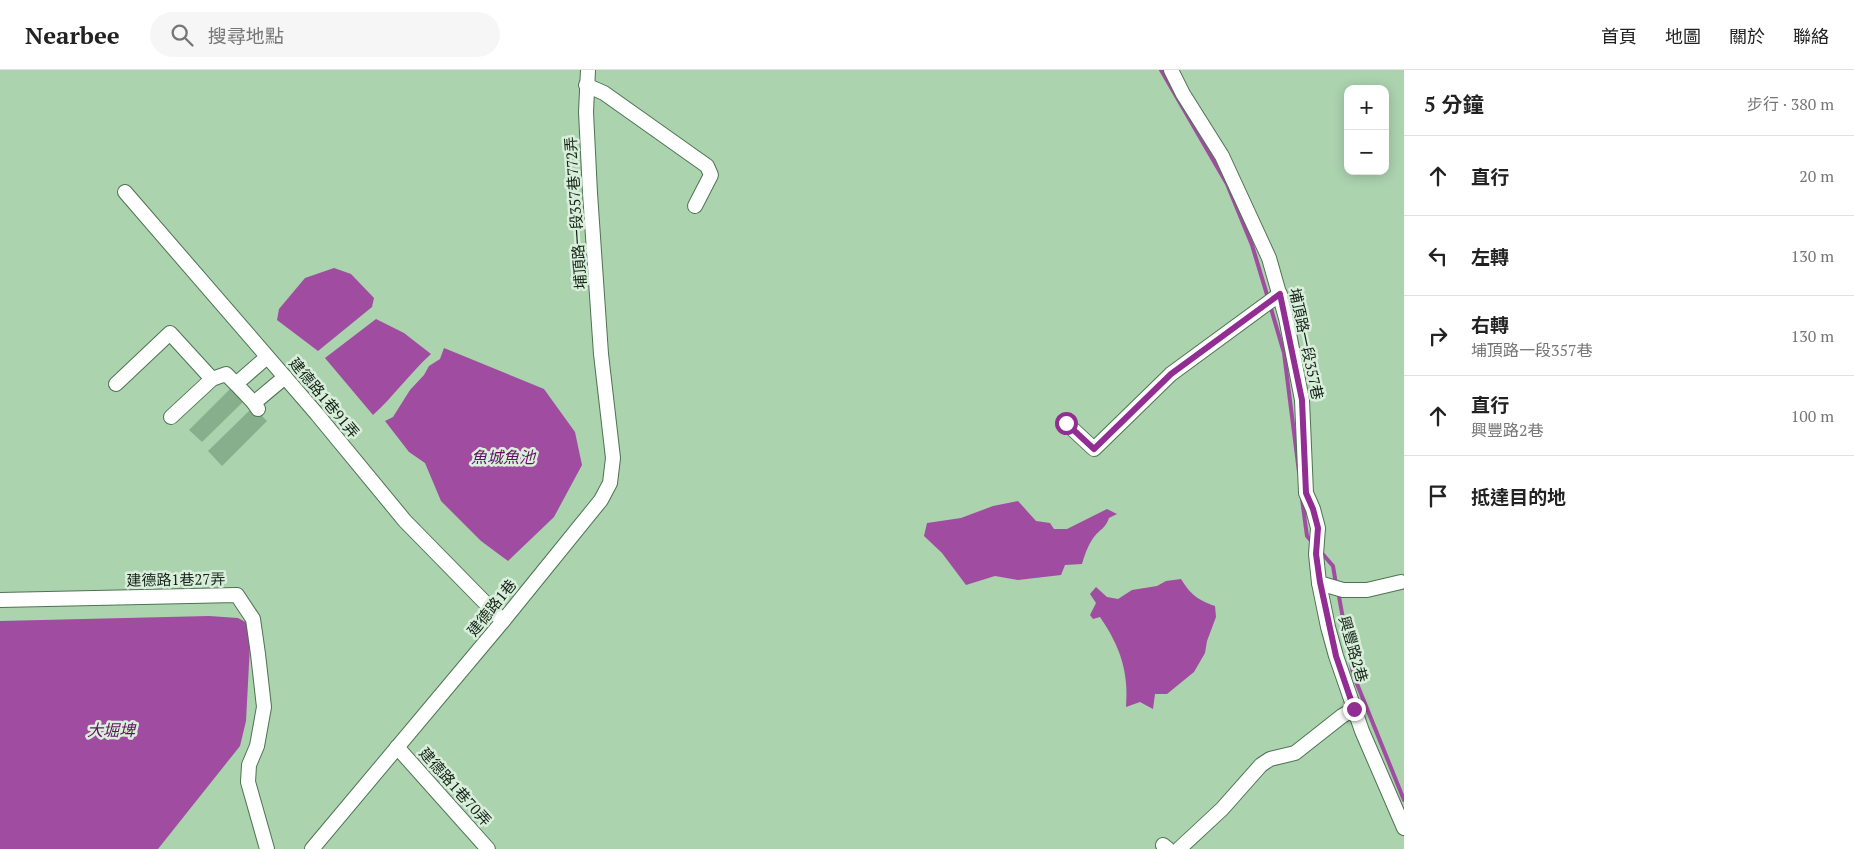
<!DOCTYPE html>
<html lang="zh-TW">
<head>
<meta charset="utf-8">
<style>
  body { margin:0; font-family:"PT Serif","Noto Sans TC",serif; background:#f6f6f6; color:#222 }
  .controls { position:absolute; right:15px; top:15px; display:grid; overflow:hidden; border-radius:10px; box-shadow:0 2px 12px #0003 }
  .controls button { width:45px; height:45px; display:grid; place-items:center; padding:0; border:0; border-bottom:1px solid #e0e0e0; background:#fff; color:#222; font:25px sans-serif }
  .stop { position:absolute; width:15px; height:15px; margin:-11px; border:4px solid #922d93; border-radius:50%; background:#fff }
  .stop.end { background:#922d93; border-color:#fff; box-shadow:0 1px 5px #0008 }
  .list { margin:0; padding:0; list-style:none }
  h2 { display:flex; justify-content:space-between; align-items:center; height:65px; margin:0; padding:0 20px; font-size:21px }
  h2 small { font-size:16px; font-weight:400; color:#767676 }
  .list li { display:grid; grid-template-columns:32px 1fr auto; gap:15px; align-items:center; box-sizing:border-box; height:80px; padding:0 20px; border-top:1px solid #e0e0e0 }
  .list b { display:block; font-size:19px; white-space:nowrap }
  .list p { margin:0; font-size:16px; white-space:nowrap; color:#767676 }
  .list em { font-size:16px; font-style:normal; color:#767676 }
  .icon { flex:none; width:28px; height:28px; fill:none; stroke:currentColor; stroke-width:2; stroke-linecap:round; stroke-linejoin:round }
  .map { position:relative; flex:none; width:1404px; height:779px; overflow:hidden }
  header { display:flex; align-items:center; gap:30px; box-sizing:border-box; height:70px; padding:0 25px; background:#fff; border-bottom:1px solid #e0e0e0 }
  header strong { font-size:24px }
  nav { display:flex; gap:28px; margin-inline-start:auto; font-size:18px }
  .search { width:350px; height:45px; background:#f6f6f6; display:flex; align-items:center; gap:12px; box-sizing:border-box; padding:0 18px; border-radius:28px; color:#767676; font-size:19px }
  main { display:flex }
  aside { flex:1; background:#fff }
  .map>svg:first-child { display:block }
  .water { fill:#a04ca0 }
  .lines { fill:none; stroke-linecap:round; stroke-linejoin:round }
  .stream { stroke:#a04ca0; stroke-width:4 }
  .building { fill:#87af8b }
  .minor-casing { stroke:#4e7352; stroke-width:16 }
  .minor { stroke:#fff; stroke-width:14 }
  .route { stroke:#922d93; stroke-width:6 }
  .labels { text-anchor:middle; stroke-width:5; stroke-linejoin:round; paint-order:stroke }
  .street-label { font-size:15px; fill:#132315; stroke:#d9eedb }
  .water-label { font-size:16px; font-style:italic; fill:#600f61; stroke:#d9eedb }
</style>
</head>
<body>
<header>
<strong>Nearbee</strong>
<div class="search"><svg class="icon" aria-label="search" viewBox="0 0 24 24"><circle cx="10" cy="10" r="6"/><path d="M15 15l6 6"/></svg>搜尋地點</div>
<nav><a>首頁</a><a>地圖</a><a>關於</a><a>聯絡</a></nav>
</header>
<main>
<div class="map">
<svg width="1404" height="779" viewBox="0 0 1404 779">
  <rect width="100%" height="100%" fill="#abd3ae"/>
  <g class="water">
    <polygon points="334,198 351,204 374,228 372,237 318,281 277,250 279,239 305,208"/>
    <path d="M376,249L404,263L431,284C410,303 394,326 373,345L325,288Z"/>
    <polygon points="444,278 544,319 575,362 582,395 554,447 508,491 481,471 441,431 425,393 409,382 385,351 393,347 410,320 424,305 429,296 440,289"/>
    <path d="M1018,431L1036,451L1050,453L1054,459H1067L1107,439L1117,444L1109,448C1105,459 1100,459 1094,467C1088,475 1085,484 1082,494L1065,495L1061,505L1018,510L995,506L966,515L942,483L924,466L927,453L961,448L993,436Z"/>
    <path d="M1181,509C1191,525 1198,530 1215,536L1216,547L1207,571L1205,583L1194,602L1167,624H1155L1153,639L1140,632L1126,637C1129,602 1120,576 1100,547L1093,549L1090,545L1096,533L1090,524L1096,517L1107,527L1118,529L1132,520L1157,516L1166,511Z"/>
    <polygon points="209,546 238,548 249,554 250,575 246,651 240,676 158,779 0,779 0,551"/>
  </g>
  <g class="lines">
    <g class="stream">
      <polyline points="1161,0 1227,114 1252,175 1268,228"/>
      <polyline points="1270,235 1284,283 1299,402"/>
      <polyline points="1302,429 1307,466 1312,472"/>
      <polyline points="1320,481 1333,496 1336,514"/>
      <polyline points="1338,521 1353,604 1404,730"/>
    </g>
  </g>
  <g class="building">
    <polygon points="236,313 249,326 202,372 189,360"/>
    <polygon points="253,337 267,351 222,396 208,381"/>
  </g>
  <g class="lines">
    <defs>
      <g id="minor">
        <polyline points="1171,0 1183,24 1222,86 1269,188 1286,248 1302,330 1306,423 1313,439 1318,458 1316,484 1319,513 1328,557 1336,586 1362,661 1404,758"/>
        <polyline points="586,15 604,23 707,96 711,105 695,136"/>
        <polyline points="125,122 316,343 405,451 503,551"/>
        <polyline points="116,314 170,263 212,309"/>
        <polyline points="236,314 254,333"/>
        <polyline points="258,339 254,333 285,307"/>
        <polyline points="171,347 212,309 226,304 236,314 267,287"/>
        <polyline points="1066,353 1094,379 1171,304 1280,224"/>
        <polyline points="1319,513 1343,520 1367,520 1401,512"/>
        <polyline points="0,530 237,525 253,549 258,584 264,637 257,676 249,695 248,712 267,779"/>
        <polyline points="397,677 488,779"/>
        <polyline points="1163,775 1168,779"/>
        <polyline points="312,779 503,551 601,430 610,413 613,388 601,284 590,123 586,42 588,0"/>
        <polyline points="1179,779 1222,739 1261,695 1270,689 1295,683 1342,646 1354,639"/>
      </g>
    </defs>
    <use href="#minor" class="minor-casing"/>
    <use href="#minor" class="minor"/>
  </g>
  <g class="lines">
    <polyline class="route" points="1066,353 1094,379 1171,304 1280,224 1302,330 1306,423 1313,439 1318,458 1316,484 1320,512 1336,586 1354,639"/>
  </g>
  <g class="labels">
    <g class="street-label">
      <text transform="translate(576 143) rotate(-94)" y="5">埔頂路一段357巷772弄</text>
      <text transform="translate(1306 274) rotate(78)" y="5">埔頂路一段357巷</text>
      <text transform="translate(324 328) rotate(50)" y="5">建德路1巷91弄</text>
      <text transform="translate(176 510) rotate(-1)" y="5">建德路1巷27弄</text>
      <text transform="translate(492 538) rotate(-51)" y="5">建德路1巷</text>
      <text transform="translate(1353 579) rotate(74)" y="5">興豐路2巷</text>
      <text transform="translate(455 717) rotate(48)" y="5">建德路1巷70弄</text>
    </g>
    <g class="water-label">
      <text x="503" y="393">魚城魚池</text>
      <text x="111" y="666">大堀埤</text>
    </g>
  </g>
</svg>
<div class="controls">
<button>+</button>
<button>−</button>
</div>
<div class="stop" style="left:1066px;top:353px"></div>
<div class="stop end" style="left:1354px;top:639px"></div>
</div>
<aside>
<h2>5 分鐘<small>步行 · 380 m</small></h2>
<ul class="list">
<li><svg class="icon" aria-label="ahead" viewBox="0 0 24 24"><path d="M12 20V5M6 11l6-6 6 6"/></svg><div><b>直行</b></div><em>20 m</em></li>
<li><svg class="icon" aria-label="left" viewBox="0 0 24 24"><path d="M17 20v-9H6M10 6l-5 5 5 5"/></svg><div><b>左轉</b></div><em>130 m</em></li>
<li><svg class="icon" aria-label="right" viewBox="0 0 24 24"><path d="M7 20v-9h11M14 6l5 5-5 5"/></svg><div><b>右轉</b><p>埔頂路一段357巷</p></div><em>130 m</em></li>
<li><svg class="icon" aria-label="ahead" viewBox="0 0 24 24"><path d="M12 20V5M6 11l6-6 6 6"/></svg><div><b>直行</b><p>興豐路2巷</p></div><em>100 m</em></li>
<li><svg class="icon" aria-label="arrive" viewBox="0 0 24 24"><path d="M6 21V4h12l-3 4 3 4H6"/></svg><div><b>抵達目的地</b></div></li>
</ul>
</aside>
</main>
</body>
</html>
